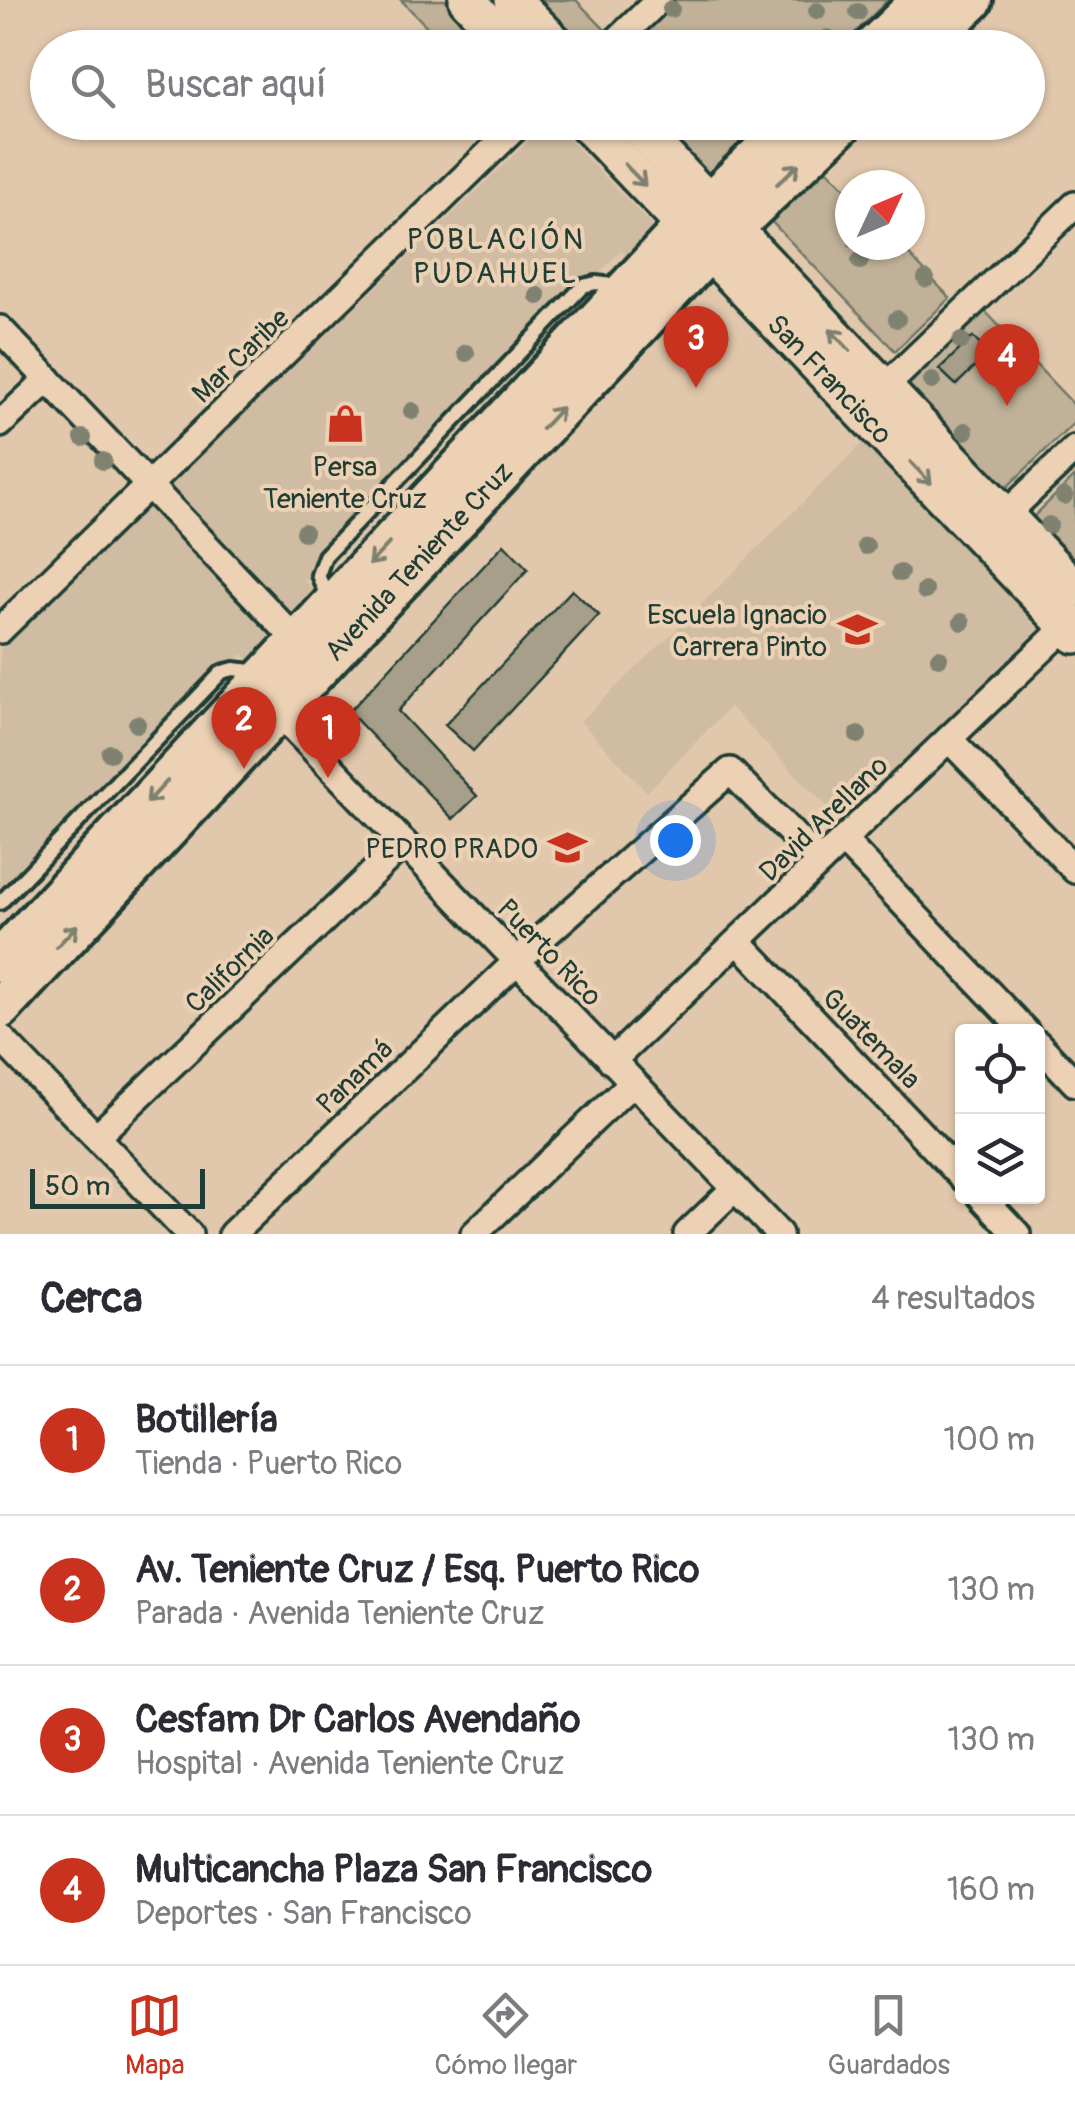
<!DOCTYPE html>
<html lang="es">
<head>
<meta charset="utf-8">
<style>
  body { margin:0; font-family:Pangolin,sans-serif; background:#f7f7f7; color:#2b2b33 }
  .controls { position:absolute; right:30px; bottom:30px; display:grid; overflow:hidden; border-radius:10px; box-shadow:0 2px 8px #0004 }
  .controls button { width:90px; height:90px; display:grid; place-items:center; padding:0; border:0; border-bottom:2px solid #e1e1e2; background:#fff; color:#2b2b33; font:50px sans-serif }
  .compass { position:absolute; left:835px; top:170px; width:90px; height:90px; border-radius:50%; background:#fff; box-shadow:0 2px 8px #0004; rotate:46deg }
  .scale { position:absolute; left:30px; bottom:25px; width:175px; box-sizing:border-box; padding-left:10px; border:5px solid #1f3d34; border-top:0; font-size:28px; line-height:35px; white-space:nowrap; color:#1f3d34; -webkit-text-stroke:8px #edd1b4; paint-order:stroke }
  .you { position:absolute; left:675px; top:840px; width:35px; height:35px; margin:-25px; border:8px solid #fff; border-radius:50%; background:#1a73e8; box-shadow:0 0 0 15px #1a73e833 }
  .badge { display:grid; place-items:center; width:65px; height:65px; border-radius:50%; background:#c8321e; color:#fff; font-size:32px; font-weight:700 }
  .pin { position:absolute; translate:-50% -82px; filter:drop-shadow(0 2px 5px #0008) }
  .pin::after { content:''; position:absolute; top:52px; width:35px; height:30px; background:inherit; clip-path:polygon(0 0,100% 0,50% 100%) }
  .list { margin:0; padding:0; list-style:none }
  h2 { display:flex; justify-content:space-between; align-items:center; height:130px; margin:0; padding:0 40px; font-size:42px }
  h2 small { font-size:32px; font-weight:400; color:#7c7c81 }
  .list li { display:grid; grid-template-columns:65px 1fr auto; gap:30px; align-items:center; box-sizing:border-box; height:150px; padding:0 40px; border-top:2px solid #e1e1e2 }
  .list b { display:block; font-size:38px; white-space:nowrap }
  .list p { margin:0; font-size:32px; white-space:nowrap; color:#7c7c81 }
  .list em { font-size:32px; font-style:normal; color:#7c7c81 }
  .icon { flex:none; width:55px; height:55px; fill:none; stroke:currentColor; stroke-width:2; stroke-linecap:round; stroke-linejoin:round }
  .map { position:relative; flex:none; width:1075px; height:1234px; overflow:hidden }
  .search { position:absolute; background:#fff; box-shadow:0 2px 8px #0004; left:30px; right:30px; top:30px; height:110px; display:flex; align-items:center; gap:25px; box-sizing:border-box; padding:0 35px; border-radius:55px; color:#7c7c81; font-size:38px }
  .sheet { height:730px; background:#fff }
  nav { display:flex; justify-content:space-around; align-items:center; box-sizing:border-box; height:140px; border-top:2px solid #e1e1e2; background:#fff; font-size:28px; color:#7c7c81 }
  nav a { display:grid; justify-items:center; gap:5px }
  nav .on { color:#c8321e }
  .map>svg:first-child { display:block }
  .built { fill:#d0bca2 }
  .green { fill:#c0b198; stroke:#707766; stroke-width:2.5 }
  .building { fill:#a79f89; stroke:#1f3d34; stroke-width:2.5 }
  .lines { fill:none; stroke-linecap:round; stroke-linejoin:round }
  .lane-casing { stroke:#1f3d34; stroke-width:20 }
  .street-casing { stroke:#1f3d34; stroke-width:32 }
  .secondary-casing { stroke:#1f3d34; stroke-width:42 }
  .primary-casing { stroke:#1f3d34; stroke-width:48 }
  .lane { stroke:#edd1b4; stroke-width:12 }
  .street { stroke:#edd1b4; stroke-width:25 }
  .secondary { stroke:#edd1b4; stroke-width:35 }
  .primary { stroke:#edd1b4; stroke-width:40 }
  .tree { fill:#7f8270 }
  .oneway { stroke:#7c806e }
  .labels { text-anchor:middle; stroke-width:8; stroke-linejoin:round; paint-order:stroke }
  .street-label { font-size:28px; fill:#1f3d34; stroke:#edd1b4 }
  .poi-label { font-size:28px; fill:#1f3d34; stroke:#edd1b4; text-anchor:end }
  .neighbourhood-label { font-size:30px; letter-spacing:2.5px; fill:#1f3d34; stroke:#edd1b4 }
</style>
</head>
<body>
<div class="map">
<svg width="1075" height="1234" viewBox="0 0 1075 1234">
  <rect width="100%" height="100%" fill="#e1c8ac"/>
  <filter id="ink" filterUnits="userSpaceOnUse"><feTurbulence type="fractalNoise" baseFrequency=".01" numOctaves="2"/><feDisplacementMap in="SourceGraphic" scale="20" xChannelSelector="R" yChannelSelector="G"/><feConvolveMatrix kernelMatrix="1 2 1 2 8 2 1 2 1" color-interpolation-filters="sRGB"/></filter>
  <g filter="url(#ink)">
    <g class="built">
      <polygon points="547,123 553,123 663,237 636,265 621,251 304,580 318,595 256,667 242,654 0,909 0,650"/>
      <polygon points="866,439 1043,625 841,821 730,707 647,792 580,721 672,634"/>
    </g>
    <g class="green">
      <polygon points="401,0 445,0 491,47 447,47"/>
      <polygon points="530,0 576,0 609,34 595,47 575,47"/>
      <polygon points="676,0 888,0 841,47 626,48"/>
      <polygon points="658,123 765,123 710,177"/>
      <polygon points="824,166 850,193 850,245 900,245 950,298 895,351 769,219"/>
      <polygon points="984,310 1075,406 1075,422 1004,490 904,385"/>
      <polygon points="1075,476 1075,567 1030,520"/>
    </g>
    <g class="building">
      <polygon points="973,337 988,354 956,385 939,369"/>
      <polygon points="504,544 528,569 398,711 477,796 453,819 349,712"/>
      <polygon points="572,590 599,615 473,751 445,725"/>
    </g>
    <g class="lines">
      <defs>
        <g id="lane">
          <polyline points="328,599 318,575 325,556 583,286 596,283 622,286"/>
          <polyline points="0,903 222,672 234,669 260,672"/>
        </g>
        <g id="street">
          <polyline points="609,48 659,0"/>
          <polyline points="0,329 298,642"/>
          <polyline points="884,388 1075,205"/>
          <polyline points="0,424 48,379"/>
          <polyline points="1004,516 1075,449"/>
          <polyline points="0,630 521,122"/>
          <polyline points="277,711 779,1234"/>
          <polyline points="949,739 1075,870"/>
          <polyline points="843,840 1026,1032"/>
          <polyline points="738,941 962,1177"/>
          <polyline points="0,1037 189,1234"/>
          <polyline points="1038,1044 1075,1083"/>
          <polyline points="612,1061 1075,618"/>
          <polyline points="96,1137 404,843"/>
          <polyline points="981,1196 1017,1234"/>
          <polyline points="232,1234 537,942 730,771 820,862"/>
          <polyline points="474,1234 633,1082"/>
          <polyline points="687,1234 735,1188"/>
        </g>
        <g id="secondary">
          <polyline points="467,0 513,48"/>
          <polyline points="513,0 560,48"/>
          <path id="s1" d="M585,122L1075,635"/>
          <polyline points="633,122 1075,589"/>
        </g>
        <g id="primary">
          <polyline points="873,48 923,0"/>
          <polyline points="922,48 972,0"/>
          <polyline points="0,961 685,227 794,122"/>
          <path id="s2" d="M0,1008L708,251L843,122"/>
        </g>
      </defs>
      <use href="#lane" class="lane-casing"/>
      <use href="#street" class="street-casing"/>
      <use href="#secondary" class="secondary-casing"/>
      <use href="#primary" class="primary-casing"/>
      <use href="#lane" class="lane"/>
      <use href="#street" class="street"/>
      <use href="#secondary" class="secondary"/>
      <use href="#primary" class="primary"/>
    </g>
    <g class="tree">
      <circle cx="671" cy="9" r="9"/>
      <circle cx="817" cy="11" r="9"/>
      <circle cx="858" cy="12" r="9"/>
      <circle cx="828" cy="38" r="9"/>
      <circle cx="860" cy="261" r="9"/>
      <circle cx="926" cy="279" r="9"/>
      <circle cx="538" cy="296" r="9"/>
      <circle cx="897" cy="319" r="9"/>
      <circle cx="961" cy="341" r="9"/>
      <circle cx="466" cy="353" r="9"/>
      <circle cx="932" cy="381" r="9"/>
      <circle cx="412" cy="411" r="9"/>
      <circle cx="965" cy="431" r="9"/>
      <circle cx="83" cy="438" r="9"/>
      <circle cx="103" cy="461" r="9"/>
      <circle cx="1064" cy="496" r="9"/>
      <circle cx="1049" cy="525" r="9"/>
      <circle cx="304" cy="532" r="9"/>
      <circle cx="866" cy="546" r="9"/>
      <circle cx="900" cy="573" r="9"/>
      <circle cx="925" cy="591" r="9"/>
      <circle cx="962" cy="622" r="9"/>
      <circle cx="939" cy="658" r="9"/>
      <circle cx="137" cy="724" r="9"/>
      <circle cx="858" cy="735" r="9"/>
      <circle cx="110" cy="753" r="9"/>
    </g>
    <defs><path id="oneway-shaft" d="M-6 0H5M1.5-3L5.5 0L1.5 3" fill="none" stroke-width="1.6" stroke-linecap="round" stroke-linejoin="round" transform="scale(2.5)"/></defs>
    <g class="oneway">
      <use href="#oneway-shaft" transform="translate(788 174) rotate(-43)"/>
      <use href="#oneway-shaft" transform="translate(635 175) rotate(46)"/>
      <use href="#oneway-shaft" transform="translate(840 340) rotate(-133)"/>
      <use href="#oneway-shaft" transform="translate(552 418) rotate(-47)"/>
      <use href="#oneway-shaft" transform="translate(921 473) rotate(46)"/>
      <use href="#oneway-shaft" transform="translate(379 554) rotate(133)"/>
      <use href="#oneway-shaft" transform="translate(157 792) rotate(133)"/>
      <use href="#oneway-shaft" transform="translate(67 936) rotate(-47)"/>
    </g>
  </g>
  <defs>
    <symbol id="shop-bare" viewBox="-9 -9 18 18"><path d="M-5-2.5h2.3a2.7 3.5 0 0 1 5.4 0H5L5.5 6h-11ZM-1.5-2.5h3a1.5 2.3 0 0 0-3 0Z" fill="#c8321e" stroke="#edd1b4" stroke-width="2.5" paint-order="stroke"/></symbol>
    <symbol id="school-bare" viewBox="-9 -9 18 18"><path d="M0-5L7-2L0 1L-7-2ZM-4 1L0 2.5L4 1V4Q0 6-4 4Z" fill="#c8321e" stroke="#edd1b4" stroke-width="2.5" paint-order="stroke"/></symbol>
  </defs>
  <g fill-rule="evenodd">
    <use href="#shop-bare" x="318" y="396" width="55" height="55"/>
    <use href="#school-bare" x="830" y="602" width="55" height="55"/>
    <use href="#school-bare" x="540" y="820" width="55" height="55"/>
  </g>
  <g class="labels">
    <g class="street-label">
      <text transform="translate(240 355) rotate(-44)" y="10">Mar Caribe</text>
      <text dy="10" stroke="none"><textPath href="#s1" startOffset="355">San Francisco</textPath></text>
      <text dy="10" stroke="none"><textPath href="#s2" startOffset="612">Avenida Teniente Cruz</textPath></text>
      <text transform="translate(823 818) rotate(-44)" y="10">David Arellano</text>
      <text transform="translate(550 952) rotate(46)" y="10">Puerto Rico</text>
      <text transform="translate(229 969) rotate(-44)" y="10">California</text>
      <text transform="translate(872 1038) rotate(46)" y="10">Guatemala</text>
      <text transform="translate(354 1076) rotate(-44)" y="10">Panamá</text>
    </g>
    <g class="poi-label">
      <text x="345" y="476" text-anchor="middle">Persa<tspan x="345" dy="32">Teniente Cruz</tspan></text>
      <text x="827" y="624">Escuela Ignacio<tspan x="827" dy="32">Carrera Pinto</tspan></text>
      <text x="538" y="858">PEDRO PRADO</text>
    </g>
    <g class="neighbourhood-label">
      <text x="496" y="249">POBLACIÓN<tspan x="496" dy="34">PUDAHUEL</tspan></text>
    </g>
  </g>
</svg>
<div class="controls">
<button><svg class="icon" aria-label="locate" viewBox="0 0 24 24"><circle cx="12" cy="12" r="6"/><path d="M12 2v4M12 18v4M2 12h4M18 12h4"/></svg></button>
<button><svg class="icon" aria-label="layers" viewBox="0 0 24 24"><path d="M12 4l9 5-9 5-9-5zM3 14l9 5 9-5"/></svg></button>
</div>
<svg class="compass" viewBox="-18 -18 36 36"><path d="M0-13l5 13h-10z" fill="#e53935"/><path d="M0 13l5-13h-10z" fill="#7c7c81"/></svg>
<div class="scale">50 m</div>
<div class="you"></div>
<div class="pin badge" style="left:328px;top:778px">1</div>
<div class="pin badge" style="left:244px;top:769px">2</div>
<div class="pin badge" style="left:696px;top:388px">3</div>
<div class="pin badge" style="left:1007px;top:406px">4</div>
<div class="search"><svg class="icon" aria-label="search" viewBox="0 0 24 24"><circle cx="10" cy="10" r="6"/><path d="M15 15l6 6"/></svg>Buscar aquí</div>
</div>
<section class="sheet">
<h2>Cerca<small>4 resultados</small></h2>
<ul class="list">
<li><span class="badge">1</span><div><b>Botillería</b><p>Tienda · Puerto Rico</p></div><em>100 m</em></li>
<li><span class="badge">2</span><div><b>Av. Teniente Cruz / Esq. Puerto Rico</b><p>Parada · Avenida Teniente Cruz</p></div><em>130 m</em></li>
<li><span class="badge">3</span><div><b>Cesfam Dr Carlos Avendaño</b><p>Hospital · Avenida Teniente Cruz</p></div><em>130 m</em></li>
<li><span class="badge">4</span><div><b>Multicancha Plaza San Francisco</b><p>Deportes · San Francisco</p></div><em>160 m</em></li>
</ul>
</section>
<nav>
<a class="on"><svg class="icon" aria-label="map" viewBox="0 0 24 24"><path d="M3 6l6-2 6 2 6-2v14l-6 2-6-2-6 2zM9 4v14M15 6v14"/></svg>Mapa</a>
<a><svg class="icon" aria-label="directions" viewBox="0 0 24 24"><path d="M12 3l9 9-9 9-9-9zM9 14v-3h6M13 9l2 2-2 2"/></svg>Cómo llegar</a>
<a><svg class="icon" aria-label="saved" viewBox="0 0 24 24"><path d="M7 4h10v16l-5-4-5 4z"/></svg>Guardados</a>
</nav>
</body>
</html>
